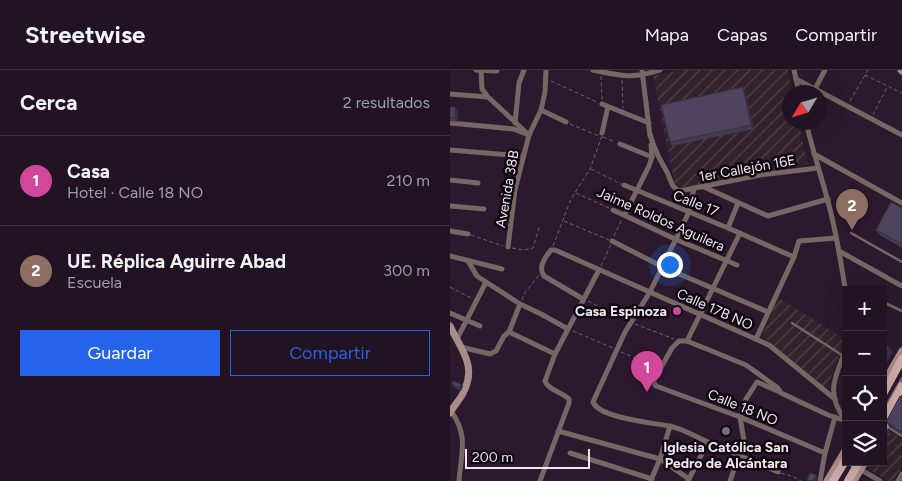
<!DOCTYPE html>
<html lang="es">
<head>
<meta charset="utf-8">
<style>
  body { margin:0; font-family:Figtree,sans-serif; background:#2d202f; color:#f1f3f6 }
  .controls { position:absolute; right:15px; bottom:15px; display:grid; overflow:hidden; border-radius:0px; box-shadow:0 5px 20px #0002 }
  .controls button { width:45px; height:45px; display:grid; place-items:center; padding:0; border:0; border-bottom:1px solid #3e3240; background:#211322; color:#f1f3f6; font:25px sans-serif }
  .compass { position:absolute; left:332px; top:15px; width:45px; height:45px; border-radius:50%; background:#211322; box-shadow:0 5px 20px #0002; rotate:232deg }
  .scale { position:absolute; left:15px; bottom:12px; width:125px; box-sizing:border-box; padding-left:5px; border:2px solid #f3e5f4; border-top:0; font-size:14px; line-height:18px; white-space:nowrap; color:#f3e5f4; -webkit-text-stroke:4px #0f0710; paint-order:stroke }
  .you { position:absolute; left:219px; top:194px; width:18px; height:18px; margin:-12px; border:4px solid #fff; border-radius:50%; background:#1a73e8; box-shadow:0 0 0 8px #1a73e833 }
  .badge { display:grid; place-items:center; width:32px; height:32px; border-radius:50%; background:#2563eb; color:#fff; font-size:16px; font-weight:700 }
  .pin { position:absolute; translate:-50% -41px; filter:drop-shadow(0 1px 2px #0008) }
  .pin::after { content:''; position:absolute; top:26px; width:18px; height:15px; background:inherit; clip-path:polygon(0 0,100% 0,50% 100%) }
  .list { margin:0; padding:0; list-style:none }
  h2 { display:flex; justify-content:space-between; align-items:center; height:65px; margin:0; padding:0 20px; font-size:21px }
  h2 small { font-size:16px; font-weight:400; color:#a29ea5 }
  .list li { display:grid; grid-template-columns:32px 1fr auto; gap:15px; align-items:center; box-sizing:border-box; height:90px; padding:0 20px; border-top:1px solid #3e3240 }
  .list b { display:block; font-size:19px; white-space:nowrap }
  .list p { margin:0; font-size:16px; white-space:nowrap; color:#a29ea5 }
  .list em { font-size:16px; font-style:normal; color:#a29ea5 }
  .actions { display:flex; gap:10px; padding:15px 20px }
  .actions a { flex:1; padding:11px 0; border:1px solid #2563eb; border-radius:0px; text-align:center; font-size:18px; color:#2563eb }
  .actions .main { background:#2563eb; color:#fff }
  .icon { flex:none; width:28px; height:28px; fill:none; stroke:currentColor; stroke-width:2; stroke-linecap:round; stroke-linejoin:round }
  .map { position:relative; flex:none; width:452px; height:411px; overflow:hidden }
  header { display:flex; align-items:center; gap:30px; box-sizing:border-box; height:70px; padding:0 25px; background:#211322; border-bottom:1px solid #3e3240 }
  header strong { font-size:24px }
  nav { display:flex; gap:28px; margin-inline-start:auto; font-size:18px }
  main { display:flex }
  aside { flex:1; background:#211322 }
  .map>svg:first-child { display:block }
  .industrial { fill:url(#industrial-furrows) }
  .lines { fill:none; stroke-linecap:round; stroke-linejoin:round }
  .path { stroke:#716073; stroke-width:1; stroke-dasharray:4 2.5; stroke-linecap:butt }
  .lane { stroke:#766664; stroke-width:2.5 }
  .street { stroke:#766664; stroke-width:5 }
  .secondary { stroke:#a88d8a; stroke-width:7 }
  .primary { stroke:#ceaca8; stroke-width:8 }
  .wall { fill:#443a52 }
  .shaded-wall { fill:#373042 }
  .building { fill:#4f445f; stroke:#373042 }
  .hotel-dot { fill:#d1479c; stroke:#0f0710; stroke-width:2 }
  .worship-dot { fill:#6b7280; stroke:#0f0710; stroke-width:2 }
  .labels { text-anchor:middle; stroke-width:5; stroke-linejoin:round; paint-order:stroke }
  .street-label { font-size:14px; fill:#f3e5f4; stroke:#0f0710 }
  .poi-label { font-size:14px; font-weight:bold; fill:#f3e5f4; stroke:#0f0710; text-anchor:end }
</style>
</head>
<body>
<header>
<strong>Streetwise</strong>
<nav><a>Mapa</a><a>Capas</a><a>Compartir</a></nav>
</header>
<main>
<aside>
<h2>Cerca<small>2 resultados</small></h2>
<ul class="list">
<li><span class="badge" style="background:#d1479c">1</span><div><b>Casa</b><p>Hotel · Calle 18 NO</p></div><em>210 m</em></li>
<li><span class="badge" style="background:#8d6e63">2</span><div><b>UE. Réplica Aguirre Abad</b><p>Escuela</p></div><em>300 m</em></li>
</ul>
<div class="actions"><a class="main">Guardar</a><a>Compartir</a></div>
</aside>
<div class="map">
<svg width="452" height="411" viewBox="0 0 452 411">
  <defs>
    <pattern id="industrial-furrows" width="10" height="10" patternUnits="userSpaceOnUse" patternTransform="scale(1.25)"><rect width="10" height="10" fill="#33222c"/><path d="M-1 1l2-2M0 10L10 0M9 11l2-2" fill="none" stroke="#51424b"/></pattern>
  </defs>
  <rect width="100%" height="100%" fill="#2c192e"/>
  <g class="industrial">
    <polygon points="231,0 338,0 342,22 340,22 340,52 349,53 357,94 226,120 203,6"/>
    <polygon points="327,227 395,269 377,319 312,266"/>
    <polygon points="437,359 452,369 452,396 444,411 438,411 415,397 418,392 433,392 433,365"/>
  </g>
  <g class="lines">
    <g class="path">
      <polyline points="415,5 452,23"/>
      <polyline points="151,6 152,29"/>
      <polyline points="172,10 173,38"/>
      <polyline points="101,11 147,32"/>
      <polyline points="400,31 418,0"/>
      <polyline points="423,45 437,17"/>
      <polyline points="120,54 149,66"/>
      <polyline points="153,67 165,72"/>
      <polyline points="141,99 171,114"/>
      <polyline points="126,123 159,138"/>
      <polyline points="114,151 159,170"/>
      <polyline points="21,165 53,176"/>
      <polyline points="164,166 172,149"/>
      <polyline points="103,176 121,129 140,99 152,66"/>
      <polyline points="62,178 74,180 83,178 90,155"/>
      <polyline points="151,196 161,174"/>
      <polyline points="0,217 21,228"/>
      <polyline points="72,230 74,224 89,205"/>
      <polyline points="138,231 177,251"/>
      <polyline points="185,254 224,269"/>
      <polyline points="123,261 163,278"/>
      <polyline points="171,282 207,297"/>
      <polyline points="433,367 436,369 440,363"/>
      <polyline points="331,403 344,407 351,411"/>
    </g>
    <g class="lane">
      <polyline points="401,163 452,192"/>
      <polyline points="433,232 452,241"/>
      <polyline points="342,253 392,285"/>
      <polyline points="433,341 452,308"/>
      <polyline points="436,356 452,366"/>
    </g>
    <g class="street">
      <polyline points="26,0 47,1"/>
      <polyline points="31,0 32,19 38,27 79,65"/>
      <path d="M143,0C172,6 181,9 210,0"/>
      <polyline points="192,0 200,66"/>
      <polyline points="344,0 349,22"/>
      <polyline points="346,9 452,65"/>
      <polyline points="365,19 375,0"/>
      <polyline points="0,24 38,27"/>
      <polyline points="152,34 199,53"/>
      <polyline points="91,40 116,52"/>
      <path d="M356,52C362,78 370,102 377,128C386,159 391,192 396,224"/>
      <polyline points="0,53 64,59 76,64"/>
      <polyline points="65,53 69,13 74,0"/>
      <polyline points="152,63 158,37"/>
      <path d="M200,64C204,79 209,88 217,102C221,110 221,118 230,121L310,105L368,98"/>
      <polyline points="170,74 202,87"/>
      <polyline points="0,80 73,86"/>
      <polyline points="364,84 452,133"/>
      <polyline points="0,110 28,113"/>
      <polyline points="174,115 278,158 344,187"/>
      <polyline points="254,117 318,146 378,129"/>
      <path d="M244,118L239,142L200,222L175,262L143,332C149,348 204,353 219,356C232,358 246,367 258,372"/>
      <polyline points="0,136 34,139"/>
      <polyline points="163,140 225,169 287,195"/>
      <polyline points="175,144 199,96 202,87 201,75"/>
      <polyline points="278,158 288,133"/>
      <polyline points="0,161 18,164"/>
      <polyline points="162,171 213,197 318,242"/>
      <polyline points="58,177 65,120 79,65 91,40 95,22 96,0"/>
      <polyline points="389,181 452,216"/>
      <polyline points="0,186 52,199"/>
      <polyline points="18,191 27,206 36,212 70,234 91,244 118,259"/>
      <path d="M133,229L94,206C88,198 95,187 101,180H105L319,275L385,329"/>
      <polyline points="0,243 30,256"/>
      <polyline points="59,262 105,284"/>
      <polyline points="7,269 36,212"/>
      <polyline points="306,269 344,187 349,171 386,168"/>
      <polyline points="237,271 290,163"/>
      <polyline points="11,277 40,284 46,281 54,266 59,262 70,234"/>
      <path d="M1,341C19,366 11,383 9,411"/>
      <path d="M395,350C375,322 385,308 396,279"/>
      <polyline points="108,361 210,389 239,409"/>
      <polyline points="120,383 202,409"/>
      <polyline points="375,383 290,347 206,316 204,313 204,310 222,278 229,271 237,271 296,295 328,318 331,323 378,345 396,351"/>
      <polyline points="398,392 430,411"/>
      <polyline points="201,410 210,389 220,356"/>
      <path d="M90,411L119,333V329C112,322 98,320 95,311L105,284L149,200"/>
      <polyline points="238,411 258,372 328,402"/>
      <polyline points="280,411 294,371 290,347 296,329 307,312 330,322"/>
      <polyline points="370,411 375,383 385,347"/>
      <polyline points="448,411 452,404"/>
    </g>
    <g class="secondary">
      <polyline points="451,0 452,1"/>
      <path d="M0,256C10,278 26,294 15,319C12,328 4,335 0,343"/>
      <polyline points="433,314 452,281"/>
      <polyline points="433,360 440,347"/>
      <polyline points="377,411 396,379"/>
      <polyline points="404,411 415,392"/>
    </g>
    <g class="primary">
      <polyline points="433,324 452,289"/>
      <polyline points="433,350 452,316"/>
      <polyline points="383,411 396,390"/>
      <polyline points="398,411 409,392"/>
    </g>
  </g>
  <g class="wall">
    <polygon points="295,21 304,59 222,76 220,72"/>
    <polygon points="0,37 8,41 8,52 0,51"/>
    <polygon points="452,138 452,178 430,165 426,160"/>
    <polygon points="2,314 13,316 11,321 4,317"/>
    <polygon points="452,328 452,364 439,356 436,352"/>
  </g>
  <g class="shaded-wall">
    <polygon points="293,17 295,21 304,59 301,55"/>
    <polygon points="5,37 8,41 8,52 5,48"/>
    <polygon points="439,277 443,282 434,298 433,297 433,288"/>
    <polygon points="11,314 13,316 11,321 9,318"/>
    <polygon points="366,405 367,408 366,411 363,411"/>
  </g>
  <g class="building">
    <polygon points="293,17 301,55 220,72 211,35"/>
    <polygon points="0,37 5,37 5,48 0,47"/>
    <polygon points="441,132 452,138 452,174 426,160"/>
    <polygon points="433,274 439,277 433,288"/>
    <polygon points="3,311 11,314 9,318 2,314"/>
    <polygon points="450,326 452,328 452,362 436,352"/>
    <polygon points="360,403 366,405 363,411 357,410"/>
  </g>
  <circle class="hotel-dot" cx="227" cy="241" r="5"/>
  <circle class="worship-dot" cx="276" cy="361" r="5"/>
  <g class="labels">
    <g class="street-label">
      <text transform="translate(297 98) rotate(-10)" y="5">1er Callejón 16E</text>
      <text transform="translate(57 119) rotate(-80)" y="5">Avenida 38B</text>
      <text transform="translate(246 133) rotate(22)" y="5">Calle 17</text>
      <text transform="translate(211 149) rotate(24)" y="5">Jaime Roldos Aguilera</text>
      <text transform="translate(265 239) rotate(24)" y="5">Calle 17B NO</text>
      <text transform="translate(293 337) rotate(22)" y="5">Calle 18 NO</text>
    </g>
    <g class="poi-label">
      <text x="217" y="246">Casa Espinoza</text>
      <text x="276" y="382" text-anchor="middle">Iglesia Católica San<tspan x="276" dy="16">Pedro de Alcántara</tspan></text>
    </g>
  </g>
</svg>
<div class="controls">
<button>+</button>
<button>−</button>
<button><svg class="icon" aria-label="locate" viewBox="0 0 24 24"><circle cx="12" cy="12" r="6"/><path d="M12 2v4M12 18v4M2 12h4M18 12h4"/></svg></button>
<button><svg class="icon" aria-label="layers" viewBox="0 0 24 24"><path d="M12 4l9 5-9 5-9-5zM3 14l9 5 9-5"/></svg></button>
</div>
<svg class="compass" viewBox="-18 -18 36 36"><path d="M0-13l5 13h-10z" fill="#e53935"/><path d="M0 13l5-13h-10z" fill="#a29ea5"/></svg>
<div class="scale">200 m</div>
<div class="you"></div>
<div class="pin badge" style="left:197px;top:322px;background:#d1479c">1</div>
<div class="pin badge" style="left:402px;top:160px;background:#8d6e63">2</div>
</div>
</main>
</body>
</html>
